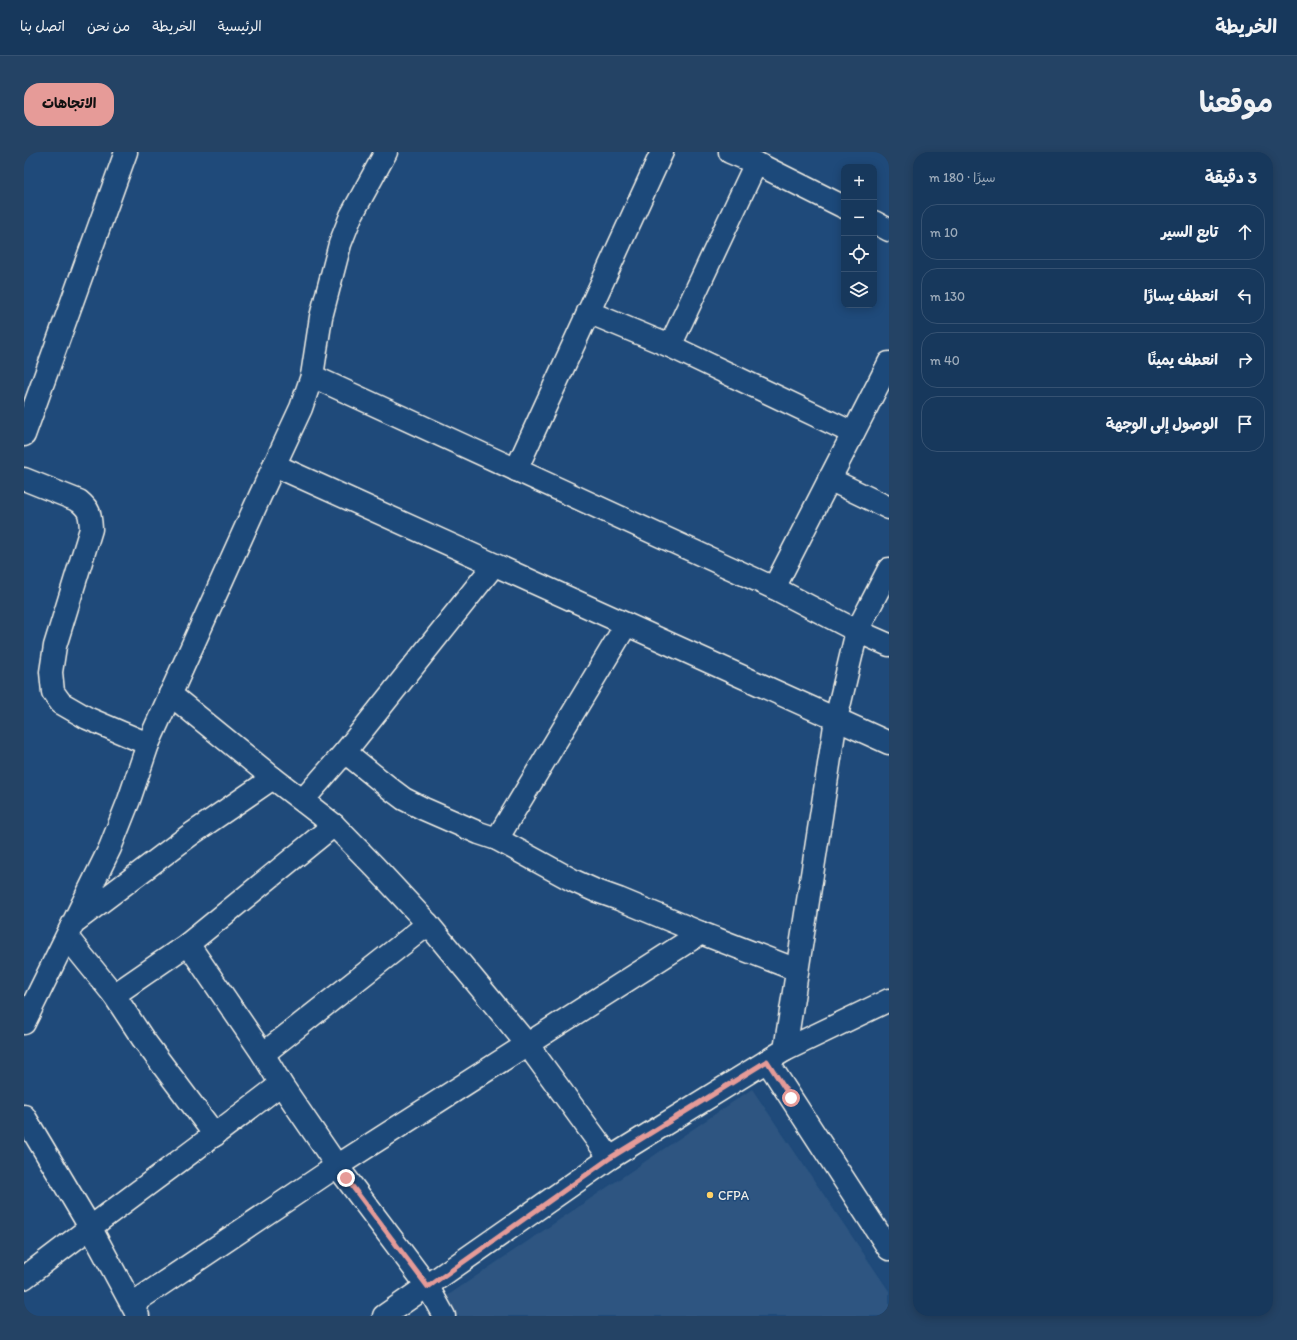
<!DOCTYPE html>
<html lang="ar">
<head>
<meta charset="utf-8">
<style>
  body { margin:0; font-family:Itim,"Playpen Sans Arabic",sans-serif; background:#244365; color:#f1f3f6; direction:rtl }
  .controls { position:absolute; right:12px; top:12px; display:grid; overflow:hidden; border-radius:8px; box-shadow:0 2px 10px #0003 }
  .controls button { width:36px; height:36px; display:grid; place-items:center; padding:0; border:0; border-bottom:1px solid #365272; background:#17385c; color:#f1f3f6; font:20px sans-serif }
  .stop { position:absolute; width:12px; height:12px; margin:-9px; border:3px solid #e69b98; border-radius:50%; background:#fff }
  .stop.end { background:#e69b98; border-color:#fff; box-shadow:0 1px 4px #0008 }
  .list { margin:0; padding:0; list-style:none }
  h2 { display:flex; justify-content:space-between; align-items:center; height:52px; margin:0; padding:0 16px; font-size:17px }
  h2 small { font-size:13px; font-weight:400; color:#9eacbb }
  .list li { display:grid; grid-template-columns:26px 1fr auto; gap:12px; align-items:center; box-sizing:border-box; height:56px; margin:0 8px 8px; padding:0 8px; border:1px solid #365272; border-radius:16px }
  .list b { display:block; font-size:15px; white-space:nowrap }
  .list em { font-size:13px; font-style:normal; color:#9eacbb }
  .icon { flex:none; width:22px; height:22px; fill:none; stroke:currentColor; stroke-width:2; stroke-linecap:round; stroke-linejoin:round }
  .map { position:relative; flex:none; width:865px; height:1164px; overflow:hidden; direction:ltr; border-radius:16px }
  header { display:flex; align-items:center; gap:24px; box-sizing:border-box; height:56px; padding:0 20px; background:#17385c; border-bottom:1px solid #365272 }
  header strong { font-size:19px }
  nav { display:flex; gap:22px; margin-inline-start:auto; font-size:14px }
  .intro { display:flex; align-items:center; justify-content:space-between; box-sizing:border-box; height:96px; padding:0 24px }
  h1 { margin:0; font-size:28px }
  .button { padding:10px 18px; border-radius:16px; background:#e69b98; color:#111; font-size:14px; font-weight:700 }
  main { display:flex; gap:24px; padding:0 24px }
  aside { flex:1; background:#17385c; border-radius:16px; box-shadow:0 2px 10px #0003 }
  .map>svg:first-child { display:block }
  .built { fill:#2d5581 }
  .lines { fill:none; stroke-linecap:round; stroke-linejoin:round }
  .minor-casing { stroke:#f4f1e8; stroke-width:25 }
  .minor { stroke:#1f4a7a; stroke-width:22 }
  .route { stroke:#e69b98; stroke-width:5 }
  .poi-dot { fill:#ffd166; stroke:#1f4a7a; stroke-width:1.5 }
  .labels { text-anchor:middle; stroke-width:3; stroke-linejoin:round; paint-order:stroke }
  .poi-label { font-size:13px; fill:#f4f1e8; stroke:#1f4a7a; text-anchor:start }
</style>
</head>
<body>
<header>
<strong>الخريطة</strong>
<nav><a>الرئيسية</a><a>الخريطة</a><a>من نحن</a><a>اتصل بنا</a></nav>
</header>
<div class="intro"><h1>موقعنا</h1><a class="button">الاتجاهات</a></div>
<main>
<aside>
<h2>3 دقيقة<small>سيرًا · 180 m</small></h2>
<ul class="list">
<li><svg class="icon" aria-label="ahead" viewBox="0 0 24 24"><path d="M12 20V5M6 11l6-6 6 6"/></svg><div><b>تابع السير</b></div><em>10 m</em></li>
<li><svg class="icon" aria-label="left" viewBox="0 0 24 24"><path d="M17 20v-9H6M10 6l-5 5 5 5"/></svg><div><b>انعطف يسارًا</b></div><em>130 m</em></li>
<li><svg class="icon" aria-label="right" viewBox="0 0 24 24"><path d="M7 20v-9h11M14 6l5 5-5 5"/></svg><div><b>انعطف يمينًا</b></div><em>40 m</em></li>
<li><svg class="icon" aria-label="arrive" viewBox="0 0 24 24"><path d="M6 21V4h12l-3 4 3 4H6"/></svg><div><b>الوصول إلى الوجهة</b></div></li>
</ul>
</aside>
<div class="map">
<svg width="865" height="1164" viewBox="0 0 865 1164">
  <rect width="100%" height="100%" fill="#1f4a7a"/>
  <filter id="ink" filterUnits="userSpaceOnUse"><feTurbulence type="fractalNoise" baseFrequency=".025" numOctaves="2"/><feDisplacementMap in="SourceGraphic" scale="8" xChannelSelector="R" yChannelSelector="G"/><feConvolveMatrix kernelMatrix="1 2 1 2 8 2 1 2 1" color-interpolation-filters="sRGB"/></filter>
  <g filter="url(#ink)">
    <polygon class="built" points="728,937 865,1139 865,1164 428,1164 417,1148"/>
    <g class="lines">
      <defs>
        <g id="minor">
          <polyline points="706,0 732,11 820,55"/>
          <polyline points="850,70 865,78"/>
          <polyline points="564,160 646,194 829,281"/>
          <polyline points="646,194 732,11"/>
          <polyline points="288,224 750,436 833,479 865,493"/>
          <polyline points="0,283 102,0"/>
          <polyline points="250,313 865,591"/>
          <polyline points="492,318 638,0"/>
          <path d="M0,327L55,349C66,358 66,362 67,377L31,494L27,520L29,540L37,551L63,566L124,592"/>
          <polyline points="805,327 865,356"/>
          <polyline points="750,436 865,211"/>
          <polyline points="146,542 249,626 310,673 351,715 404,772 503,892 586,1006"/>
          <polyline points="321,600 368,638 380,647 400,657 455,681 473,687 550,729 570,738 595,747 677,781 773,818"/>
          <polyline points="279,648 321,600 470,413"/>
          <polyline points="473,687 602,473"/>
          <polyline points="53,768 166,683 249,626"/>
          <polyline points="43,785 90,843"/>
          <polyline points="164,792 239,902 257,932 313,1014 404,1135 420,1164"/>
          <polyline points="0,871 86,696 105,648 124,592 236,344 277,256 288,224 297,165 316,92 327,64 362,0"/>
          <polyline points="761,898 865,848"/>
          <polyline points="239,902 404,772"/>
          <polyline points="743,909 865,1097"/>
          <polyline points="0,964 66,1075 114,1164"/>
          <polyline points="191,983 119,887 90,843 164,792 310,673"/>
          <path d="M0,1126C85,1060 172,998 257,932"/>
          <polyline points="108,1152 313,1014 677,781"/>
          <polyline points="360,1164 586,1006 761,898 812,567 833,479 865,417"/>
        </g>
      </defs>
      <use href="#minor" class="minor-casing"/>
      <use href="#minor" class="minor"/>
    </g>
  </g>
  <g class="lines" filter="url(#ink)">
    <polyline class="route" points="322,1026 404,1135 586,1006 743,909 767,946"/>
  </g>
  <circle class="poi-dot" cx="686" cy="1043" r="4"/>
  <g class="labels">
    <g class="poi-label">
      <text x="694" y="1048">CFPA</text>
    </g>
  </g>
</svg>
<div class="controls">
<button>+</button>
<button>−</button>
<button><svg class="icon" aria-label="locate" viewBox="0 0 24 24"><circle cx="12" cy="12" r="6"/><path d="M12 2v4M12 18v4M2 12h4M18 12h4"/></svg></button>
<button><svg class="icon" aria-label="layers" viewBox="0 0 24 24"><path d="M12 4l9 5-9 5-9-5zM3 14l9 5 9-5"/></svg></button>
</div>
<div class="stop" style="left:767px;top:946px"></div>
<div class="stop end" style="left:322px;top:1026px"></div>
</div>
</main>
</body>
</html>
